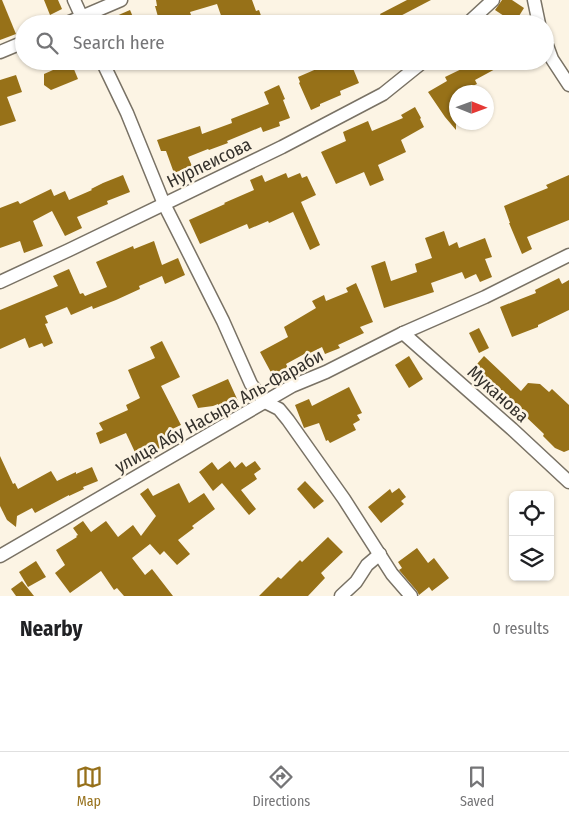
<!DOCTYPE html>
<html lang="en">
<head>
<meta charset="utf-8">
<style>
  body { margin:0; font-family:"Fira Sans Condensed",sans-serif; background:#f2f2f2; color:#202124 }
  .controls { position:absolute; right:15px; bottom:15px; display:grid; overflow:hidden; border-radius:8px; box-shadow:0 1px 4px #0004 }
  .controls button { width:45px; height:45px; display:grid; place-items:center; padding:0; border:0; border-bottom:1px solid #e0e0e0; background:#fff; color:#202124; font:25px sans-serif }
  .compass { position:absolute; left:449px; top:85px; width:45px; height:45px; border-radius:50%; background:#fff; box-shadow:0 1px 4px #0004; rotate:91deg }
  .list { margin:0; padding:0; list-style:none }
  h2 { display:flex; justify-content:space-between; align-items:center; height:65px; margin:0; padding:0 20px; font-size:21px }
  h2 small { font-size:16px; font-weight:400; color:#757577 }
  .icon { flex:none; width:28px; height:28px; fill:none; stroke:currentColor; stroke-width:2; stroke-linecap:round; stroke-linejoin:round }
  .map { position:relative; flex:none; width:569px; height:596px; overflow:hidden }
  .search { position:absolute; background:#fff; box-shadow:0 1px 4px #0004; left:15px; right:15px; top:15px; height:55px; display:flex; align-items:center; gap:12px; box-sizing:border-box; padding:0 18px; border-radius:28px; color:#757577; font-size:19px }
  .sheet { height:155px; background:#fff }
  nav { display:flex; justify-content:space-around; align-items:center; box-sizing:border-box; height:70px; border-top:1px solid #e0e0e0; background:#fff; font-size:14px; color:#757577 }
  nav a { display:grid; justify-items:center; gap:2px }
  nav .on { color:#96701a }
  .map>svg:first-child { display:block }
  .building { fill:#977118 }
  .lines { fill:none; stroke-linecap:round; stroke-linejoin:round }
  .street-casing { stroke:#797265; stroke-width:15 }
  .street { stroke:#fff; stroke-width:12 }
  .labels { text-anchor:middle; stroke-width:5; stroke-linejoin:round; paint-order:stroke }
  .street-label { font-size:18px; fill:#33302b; stroke:#fcf4e4 }
</style>
</head>
<body>
<div class="map">
<svg width="569" height="596" viewBox="0 0 569 596">
  <rect width="100%" height="100%" fill="#fcf4e4"/>
  <g class="building">
    <polygon points="0,0 2,0 16,34 0,40"/>
    <polygon points="44,0 58,0 62,9 50,15"/>
    <polygon points="156,0 252,0 256,11 259,10 264,24 224,24 217,4 190,12 194,24 160,24 155,6 157,6"/>
    <polygon points="407,0 431,0 385,24 380,14"/>
    <polygon points="502,0 512,0 524,8 514,24 510,24 502,19 504,16 495,10"/>
    <polygon points="130,10 136,24 98,24"/>
    <polygon points="335,61 350,61 359,83 340,91 341,95 320,104 320,106 311,110 299,83 300,82 298,77"/>
    <polygon points="478,61 510,61 475,80 477,84 460,92 456,92 456,130 445,117 428,92 447,81 445,77"/>
    <polygon points="71,62 78,79 51,90 44,85 44,74"/>
    <polygon points="16,75 22,92 7,97 16,121 0,126 0,80"/>
    <polygon points="279,85 285,99 283,100 290,118 279,122 280,126 263,132 261,127 227,141 228,143 209,150 208,149 188,157 192,166 174,173 166,151 161,151 157,140 200,126 202,134 232,123 231,119 269,104 264,92"/>
    <polygon points="415,107 421,118 420,119 424,127 401,140 406,152 378,165 384,180 370,186 364,172 336,184 321,152 346,141 343,132 368,121 372,131 403,118 401,115"/>
    <polygon points="286,173 288,178 300,173 302,178 307,176 316,195 301,202 320,245 310,250 293,212 269,223 268,221 249,229 247,224 200,244 189,220 225,204 224,203 254,190 250,180 262,175 265,182"/>
    <polygon points="123,175 130,192 107,201 108,204 77,217 82,228 65,236 52,211 33,221 43,246 24,253 20,241 0,248 0,208 18,201 20,204 51,189 54,196 65,191 69,200 92,190 91,189 103,183"/>
    <polygon points="569,175 569,220 527,237 532,249 522,254 509,223 510,223 504,206 548,188 546,185"/>
    <polygon points="444,231 449,246 457,242 459,248 485,238 492,257 485,259 492,277 480,282 476,274 465,279 462,272 431,283 434,292 384,308 371,266 385,261 391,281 417,272 415,264 432,258 425,238"/>
    <polygon points="154,241 162,265 178,258 185,275 165,284 162,276 139,286 140,289 116,300 93,309 92,306 71,315 67,307 45,316 48,323 45,324 53,343 44,347 42,343 29,348 25,338 0,349 0,310 58,286 53,276 69,269 80,294 83,293 85,296 107,287 96,262 133,246 134,249"/>
    <polygon points="559,278 562,284 569,280 569,310 538,325 538,327 512,337 500,307 536,293 535,290"/>
    <polygon points="356,283 373,322 360,327 364,333 338,345 340,348 325,354 322,347 308,354 308,352 286,364 289,370 274,378 260,352 288,337 284,327 316,308 312,301 324,295 326,301 348,292 346,288"/>
    <polygon points="479,328 489,348 479,353 469,333"/>
    <polygon points="162,341 180,377 161,386 181,425 170,430 175,441 150,453 152,457 140,463 126,433 100,444 96,433 103,430 99,423 128,410 126,405 140,398 128,370 155,358 150,347"/>
    <polygon points="409,356 423,379 409,388 395,365"/>
    <polygon points="484,356 521,391 528,383 540,384 549,392 552,389 569,405 569,450 564,452 555,448 543,436 544,434 501,393 497,397 470,372"/>
    <polygon points="228,379 238,401 220,410 218,404 213,406 198,408 192,395"/>
    <polygon points="349,387 362,413 357,415 360,420 353,424 356,430 330,443 328,440 326,441 319,423 304,428 295,405 309,399 312,406"/>
    <polygon points="0,456 13,484 15,483 18,489 51,471 57,481 76,472 76,474 92,467 98,481 83,487 84,489 69,496 69,495 35,513 32,508 17,516 16,527 7,520 0,506"/>
    <polygon points="230,461 235,468 242,462 246,467 255,461 261,469 254,474 257,479 241,490 256,509 249,515 222,483 213,491 199,472 212,462 218,470"/>
    <polygon points="305,481 324,501 314,509 297,489"/>
    <polygon points="179,483 189,503 204,493 215,509 192,526 194,528 178,540 190,554 177,565 164,551 160,555 150,544 132,558 145,575 152,569 173,596 124,596 117,588 114,590 101,571 70,593 55,573 65,565 56,550 77,537 76,536 78,535 73,528 83,521 91,532 106,521 118,537 133,525 141,536 156,516 140,494 148,488 153,496"/>
    <polygon points="399,488 406,497 401,501 404,504 381,523 368,507 390,489 392,493"/>
    <polygon points="328,537 343,552 321,573 325,578 308,596 259,596 278,577 281,579 300,560 302,562"/>
    <polygon points="417,548 428,563 434,558 449,578 432,591 429,587 419,595 417,591 399,570 402,568 398,562"/>
    <polygon points="36,561 46,577 28,587 19,572"/>
    <polygon points="22,581 34,596 16,596 11,589"/>
  </g>
  <g class="lines">
    <defs>
      <g id="street">
        <polyline points="74,0 85,24"/>
        <polyline points="534,0 539,24"/>
        <polyline points="65,24 121,0"/>
        <polyline points="467,24 493,0"/>
        <polyline points="545,40 552,59 569,85"/>
        <polyline points="0,52 24,42"/>
        <polyline points="102,61 127,113 164,204 223,321 251,384 265,402 279,409 288,420 344,499 392,574 411,596"/>
        <polyline points="0,282 69,250 282,147 383,94 424,61"/>
        <polyline points="403,333 512,429 569,482"/>
        <polyline points="0,556 292,386 326,372 403,333 485,297 569,255"/>
        <polyline points="341,596 356,582 367,565 380,554"/>
      </g>
    </defs>
    <use href="#street" class="street-casing"/>
    <use href="#street" class="street"/>
  </g>
  <g class="labels">
    <g class="street-label">
      <text transform="translate(209 163) rotate(-26)" y="6">Нурпеисова</text>
      <text transform="translate(498 394) rotate(42)" y="6">Муканова</text>
      <text transform="translate(219 411) rotate(-29)" y="6">улица Абу Насыра Аль-Фараби</text>
    </g>
  </g>
</svg>
<div class="controls">
<button><svg class="icon" aria-label="locate" viewBox="0 0 24 24"><circle cx="12" cy="12" r="6"/><path d="M12 2v4M12 18v4M2 12h4M18 12h4"/></svg></button>
<button><svg class="icon" aria-label="layers" viewBox="0 0 24 24"><path d="M12 4l9 5-9 5-9-5zM3 14l9 5 9-5"/></svg></button>
</div>
<svg class="compass" viewBox="-18 -18 36 36"><path d="M0-13l5 13h-10z" fill="#e53935"/><path d="M0 13l5-13h-10z" fill="#757577"/></svg>
<div class="search"><svg class="icon" aria-label="search" viewBox="0 0 24 24"><circle cx="10" cy="10" r="6"/><path d="M15 15l6 6"/></svg>Search here</div>
</div>
<section class="sheet">
<h2>Nearby<small>0 results</small></h2>
<ul class="list">
</ul>
</section>
<nav>
<a class="on"><svg class="icon" aria-label="map" viewBox="0 0 24 24"><path d="M3 6l6-2 6 2 6-2v14l-6 2-6-2-6 2zM9 4v14M15 6v14"/></svg>Map</a>
<a><svg class="icon" aria-label="directions" viewBox="0 0 24 24"><path d="M12 3l9 9-9 9-9-9zM9 14v-3h6M13 9l2 2-2 2"/></svg>Directions</a>
<a><svg class="icon" aria-label="saved" viewBox="0 0 24 24"><path d="M7 4h10v16l-5-4-5 4z"/></svg>Saved</a>
</nav>
</body>
</html>
